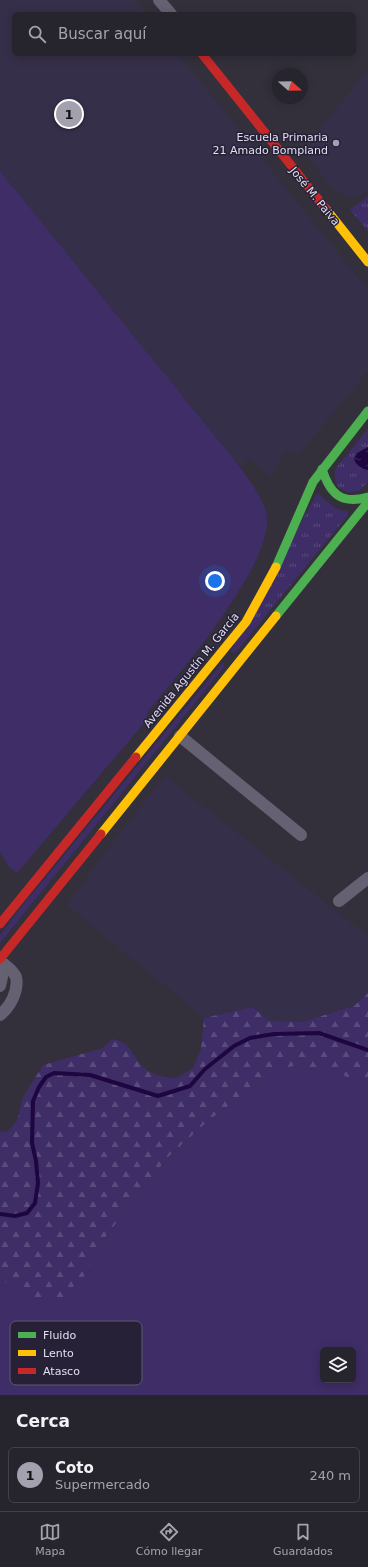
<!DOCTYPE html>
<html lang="es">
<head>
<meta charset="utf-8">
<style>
  body { margin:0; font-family:"DejaVu Sans",sans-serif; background:#2e2c35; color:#f1f3f6 }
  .controls { position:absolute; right:12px; bottom:12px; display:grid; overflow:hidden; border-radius:6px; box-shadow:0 2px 10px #0003 }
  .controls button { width:36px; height:36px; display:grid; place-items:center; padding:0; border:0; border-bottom:1px solid #424149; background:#26242d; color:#f1f3f6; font:20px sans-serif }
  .compass { position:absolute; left:272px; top:68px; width:36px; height:36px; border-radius:50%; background:#26242d; box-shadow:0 2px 10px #0003; rotate:110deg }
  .you { position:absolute; left:215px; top:581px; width:14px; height:14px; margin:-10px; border:3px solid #fff; border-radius:50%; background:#1a73e8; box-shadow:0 0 0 6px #1a73e833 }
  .badge { display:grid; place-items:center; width:26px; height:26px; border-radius:50%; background:#a4a1af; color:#111; font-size:13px; font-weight:700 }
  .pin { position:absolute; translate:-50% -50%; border:2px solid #fff; box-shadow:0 1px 4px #0006 }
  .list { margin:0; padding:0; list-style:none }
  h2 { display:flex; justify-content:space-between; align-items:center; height:52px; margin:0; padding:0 16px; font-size:17px }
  h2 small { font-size:13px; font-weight:400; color:#a4a4aa }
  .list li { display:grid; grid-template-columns:26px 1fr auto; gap:12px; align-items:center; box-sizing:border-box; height:56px; margin:0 8px 8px; padding:0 8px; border:1px solid #424149; border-radius:6px }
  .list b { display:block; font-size:15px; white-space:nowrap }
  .list p { margin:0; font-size:13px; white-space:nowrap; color:#a4a4aa }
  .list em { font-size:13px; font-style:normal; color:#a4a4aa }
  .icon { flex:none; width:22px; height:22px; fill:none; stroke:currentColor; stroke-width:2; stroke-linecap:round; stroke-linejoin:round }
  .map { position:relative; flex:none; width:368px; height:1395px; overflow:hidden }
  .search { position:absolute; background:#26242d; box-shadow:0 2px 10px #0003; left:12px; right:12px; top:12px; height:44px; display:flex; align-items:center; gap:10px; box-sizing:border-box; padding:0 14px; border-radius:6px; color:#a4a4aa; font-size:15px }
  .sheet { height:116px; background:#26242d }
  nav { display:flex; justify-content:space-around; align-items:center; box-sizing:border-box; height:56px; border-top:1px solid #424149; background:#26242d; font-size:11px; color:#a4a4aa }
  nav a { display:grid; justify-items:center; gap:2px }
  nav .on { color:#a4a1af }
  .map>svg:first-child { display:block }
  .built { fill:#362f49 }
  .grass { fill:#3f2d67; fill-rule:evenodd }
  .forest { fill:url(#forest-firs) }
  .park { fill:url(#park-tufts) }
  .water { fill:url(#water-ripples) }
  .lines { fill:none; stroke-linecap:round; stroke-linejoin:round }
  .stream { stroke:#1e0740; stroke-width:4 }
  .street { stroke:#656072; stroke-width:12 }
  .fast { stroke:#4caf50; stroke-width:9 }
  .slow { stroke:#ffc107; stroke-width:9 }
  .jam { stroke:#c62828; stroke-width:9 }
  .poi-dot { fill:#a4a1af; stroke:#262137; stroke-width:1.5 }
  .labels { text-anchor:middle; stroke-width:3; stroke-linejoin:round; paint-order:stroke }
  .poi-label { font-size:11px; fill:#e1deed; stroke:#262137; text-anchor:end }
  .street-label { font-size:11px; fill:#e1deed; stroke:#262137 }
  .key { fill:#262137; stroke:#5e5a6e; stroke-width:1 }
  .key-label { font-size:11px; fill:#e1deed }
</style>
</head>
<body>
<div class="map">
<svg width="368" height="1395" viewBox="0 0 368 1395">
  <defs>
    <pattern id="forest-firs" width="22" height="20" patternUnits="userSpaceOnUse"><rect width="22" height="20" fill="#3f2d67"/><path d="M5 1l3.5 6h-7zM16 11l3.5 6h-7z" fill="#5a4b7d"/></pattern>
    <pattern id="park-tufts" width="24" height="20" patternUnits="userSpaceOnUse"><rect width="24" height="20" fill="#3f2d67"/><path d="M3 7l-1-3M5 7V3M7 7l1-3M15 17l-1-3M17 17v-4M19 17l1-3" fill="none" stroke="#5a4b7d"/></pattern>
    <pattern id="water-ripples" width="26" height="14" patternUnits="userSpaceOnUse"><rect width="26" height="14" fill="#1e0740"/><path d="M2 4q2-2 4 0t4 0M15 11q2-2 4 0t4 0" fill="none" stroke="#3e2b5c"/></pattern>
  </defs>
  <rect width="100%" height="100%" fill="#33303c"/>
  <g class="built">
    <polygon points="0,0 135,0 146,14 14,14 14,54 178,54 368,290 368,371 299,454 285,450 271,477 250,459 240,467 0,171"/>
    <polygon points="368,71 368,191 361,195 350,196 341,194 334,189 304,152 304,147"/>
    <polygon points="165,776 368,936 368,993 354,1006 302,1022 269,1021 253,1007 204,1018 67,905 106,851"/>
  </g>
  <g class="grass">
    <path d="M0,171L240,467C249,479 262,498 266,512C279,558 177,676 148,712L145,722L17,873L8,866L0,852Z"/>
    <polygon points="223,662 224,667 0,943 0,935 27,900"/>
    <path d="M292,1066L339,1074L368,1084V1395H0V1278L15,1291L88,1272L99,1245L168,1157L209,1120L268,1076ZM323,1350H353V1380H323Z"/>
  </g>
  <path class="forest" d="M368,993V1084L339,1074L292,1066L268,1076L209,1120L168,1157L99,1245L88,1272L63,1297L39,1300L15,1291L0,1278V1132L8,1131L17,1121L23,1097L43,1065L103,1048L112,1039C130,1042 130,1051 140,1064C147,1073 163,1078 174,1078C180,1077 188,1071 193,1068L201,1049L204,1018L253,1007L269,1021L302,1022L354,1006Z"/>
  <g class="park">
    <polygon points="368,196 368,231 350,210"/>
    <path d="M368,429V482L359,491L348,492L339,488C335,480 333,476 336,468Z"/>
    <polygon points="317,493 335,508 348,512 348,515 236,652 232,653 231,651"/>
  </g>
  <path class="water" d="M368,447V470C362,469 355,465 354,458L357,453Z"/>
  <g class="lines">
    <polyline class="stream" points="0,1214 15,1216 27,1213 35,1203 38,1183 36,1161 32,1143 33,1101 39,1087 46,1077 54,1073 90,1075 158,1096 190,1086 205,1069 234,1046 250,1038 274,1034 319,1033 368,1050"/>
    <g class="street">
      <polyline points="159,0 171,14"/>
      <polyline points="180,736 301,835"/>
      <polyline points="339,901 368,878"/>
      <path d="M0,961C6,966 13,970 16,977C19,991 10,1007 0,1015"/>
      <polyline points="0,965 2,977 0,986"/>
    </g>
    <g class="fast">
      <path d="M322,469C330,494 341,505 368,497"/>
      <polyline points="276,567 313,482 368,411"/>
      <polyline points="276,616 368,502"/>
    </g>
    <g class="slow">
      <polyline points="326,209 368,262"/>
      <polyline points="136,757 246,622 276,567"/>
      <polyline points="101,834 276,616"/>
    </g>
    <g class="jam">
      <polyline points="202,54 326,209"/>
      <polyline points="0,924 136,757"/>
      <polyline points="0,959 101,834"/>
    </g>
  </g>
  <circle class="poi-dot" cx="336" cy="143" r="4"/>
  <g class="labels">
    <g class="poi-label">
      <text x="328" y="141">Escuela Primaria<tspan x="328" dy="13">21 Amado Bompland</tspan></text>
    </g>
    <g class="street-label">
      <text transform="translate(315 196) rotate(51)" y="4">José M. Paiva</text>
      <text transform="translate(191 670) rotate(-51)" y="4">Avenida Agustín M. García</text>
    </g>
  </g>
  <rect x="10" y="1321" width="132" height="64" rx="6" class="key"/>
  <rect x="18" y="1332" width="18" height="6" fill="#4caf50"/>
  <rect x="18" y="1350" width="18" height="6" fill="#ffc107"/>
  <rect x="18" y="1368" width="18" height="6" fill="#c62828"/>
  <g class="key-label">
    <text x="43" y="1339">Fluido</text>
    <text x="43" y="1357">Lento</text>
    <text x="43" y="1375">Atasco</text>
  </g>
</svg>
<div class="controls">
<button><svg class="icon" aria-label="layers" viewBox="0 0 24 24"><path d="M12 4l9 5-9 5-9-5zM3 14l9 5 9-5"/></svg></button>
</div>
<svg class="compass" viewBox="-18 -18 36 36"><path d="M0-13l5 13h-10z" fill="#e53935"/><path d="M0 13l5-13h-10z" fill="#a4a4aa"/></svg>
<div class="you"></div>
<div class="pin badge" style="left:69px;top:114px">1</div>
<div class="search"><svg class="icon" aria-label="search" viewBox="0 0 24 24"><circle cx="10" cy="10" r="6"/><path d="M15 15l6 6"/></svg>Buscar aquí</div>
</div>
<section class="sheet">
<h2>Cerca<small></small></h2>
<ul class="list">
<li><span class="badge">1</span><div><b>Coto</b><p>Supermercado</p></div><em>240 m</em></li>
</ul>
</section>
<nav>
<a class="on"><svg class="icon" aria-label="map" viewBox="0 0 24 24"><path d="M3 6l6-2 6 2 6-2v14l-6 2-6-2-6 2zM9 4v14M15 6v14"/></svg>Mapa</a>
<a><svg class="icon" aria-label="directions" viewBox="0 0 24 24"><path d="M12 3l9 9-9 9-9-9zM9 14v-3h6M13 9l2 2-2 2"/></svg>Cómo llegar</a>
<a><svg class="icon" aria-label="saved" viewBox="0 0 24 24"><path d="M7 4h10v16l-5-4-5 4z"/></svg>Guardados</a>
</nav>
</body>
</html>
